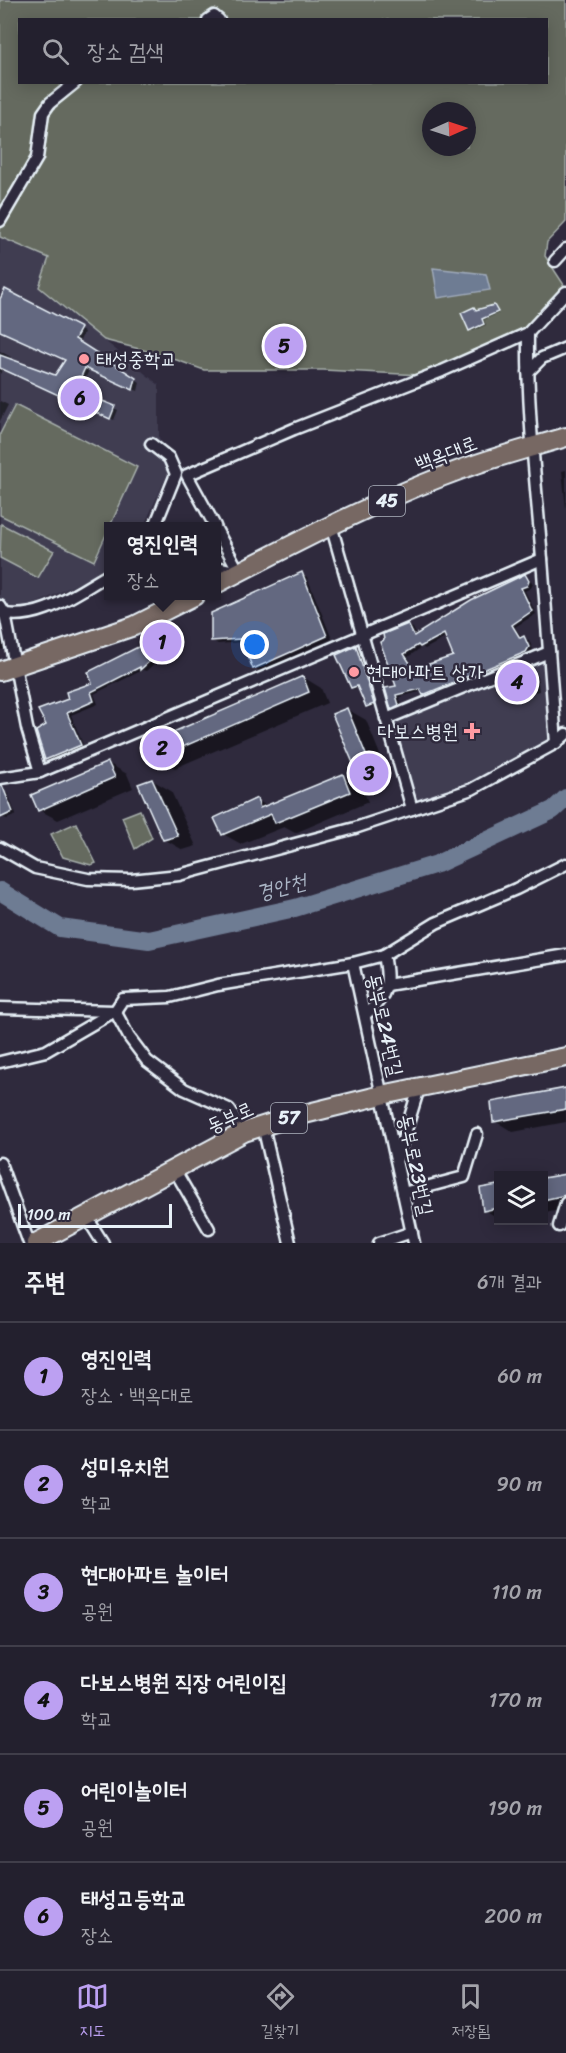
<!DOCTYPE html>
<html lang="ko">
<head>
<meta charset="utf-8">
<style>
  body { margin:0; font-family:Sriracha,"Poor Story",sans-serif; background:#2b2836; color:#f1f3f6 }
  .controls { position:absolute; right:18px; bottom:18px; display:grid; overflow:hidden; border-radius:0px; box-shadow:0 3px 15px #0003 }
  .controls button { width:54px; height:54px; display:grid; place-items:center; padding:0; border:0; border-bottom:2px solid #403e4a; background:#23202e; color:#f1f3f6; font:30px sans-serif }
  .compass { position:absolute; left:422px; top:102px; width:54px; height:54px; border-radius:50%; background:#23202e; box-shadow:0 3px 15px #0003; rotate:87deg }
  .scale { position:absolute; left:18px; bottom:15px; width:154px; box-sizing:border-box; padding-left:6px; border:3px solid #e8f1f8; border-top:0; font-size:16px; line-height:21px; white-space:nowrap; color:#e8f1f8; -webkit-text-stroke:4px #2f2a3d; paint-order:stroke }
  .you { position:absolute; left:255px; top:645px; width:21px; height:21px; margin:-15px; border:4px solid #fff; border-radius:50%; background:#1a73e8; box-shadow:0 0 0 9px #1a73e833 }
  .badge { display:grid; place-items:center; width:39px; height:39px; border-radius:50%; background:#bca0f2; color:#111; font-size:20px; font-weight:700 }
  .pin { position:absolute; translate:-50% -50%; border:3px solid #fff; box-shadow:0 2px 6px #0006 }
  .popup { position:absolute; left:104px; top:522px; width:117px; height:78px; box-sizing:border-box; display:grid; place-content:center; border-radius:0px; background:#23202e; filter:drop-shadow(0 2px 4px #0005); font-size:20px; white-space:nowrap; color:#a3a3aa }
  .popup b { font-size:22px; color:#f1f3f6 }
  .popup::after { content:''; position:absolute; left:50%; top:100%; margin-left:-12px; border:12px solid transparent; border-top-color:#23202e }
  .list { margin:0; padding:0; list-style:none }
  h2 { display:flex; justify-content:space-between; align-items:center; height:78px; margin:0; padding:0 24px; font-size:26px }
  h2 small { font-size:20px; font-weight:400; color:#a3a3aa }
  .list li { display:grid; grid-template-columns:39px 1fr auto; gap:18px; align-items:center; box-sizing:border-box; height:108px; padding:0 24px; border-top:2px solid #403e4a }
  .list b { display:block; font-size:22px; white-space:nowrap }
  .list p { margin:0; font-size:20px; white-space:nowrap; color:#a3a3aa }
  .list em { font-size:20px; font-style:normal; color:#a3a3aa }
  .icon { flex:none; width:33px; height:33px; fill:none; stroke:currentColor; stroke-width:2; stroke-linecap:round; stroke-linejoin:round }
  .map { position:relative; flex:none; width:566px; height:1243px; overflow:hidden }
  .search { position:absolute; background:#23202e; box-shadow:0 3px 15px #0003; left:18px; right:18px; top:18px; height:66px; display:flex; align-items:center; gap:15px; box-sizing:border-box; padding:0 21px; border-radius:0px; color:#a3a3aa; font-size:22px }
  .sheet { height:726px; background:#23202e }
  nav { display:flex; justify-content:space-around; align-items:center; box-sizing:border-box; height:84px; border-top:2px solid #403e4a; background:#23202e; font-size:16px; color:#a3a3aa }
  nav a { display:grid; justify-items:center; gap:3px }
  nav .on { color:#bca0f2 }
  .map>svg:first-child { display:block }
  .built { fill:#3f3c51 }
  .green { fill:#656b5e; stroke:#a6aeab; stroke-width:1.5; fill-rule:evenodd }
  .water { fill:#6e7b93; stroke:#9faabb; stroke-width:1.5 }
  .shadow { fill:#0007; fill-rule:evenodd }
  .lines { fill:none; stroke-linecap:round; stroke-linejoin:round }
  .river { stroke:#6e7b93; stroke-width:18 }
  .building { fill:#636780; stroke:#e8f1f8; stroke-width:1.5; fill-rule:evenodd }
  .street-casing { stroke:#e8f1f8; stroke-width:15 }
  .primary-casing { stroke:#e8f1f8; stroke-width:22 }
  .street { stroke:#2f2a3d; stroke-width:10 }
  .primary { stroke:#776864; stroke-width:18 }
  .poi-dot { fill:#ff9aa2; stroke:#2f2a3d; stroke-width:2 }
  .labels { text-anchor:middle; stroke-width:5; stroke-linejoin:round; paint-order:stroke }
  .shield { fill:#2f2a3d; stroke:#b0b5c0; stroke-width:1.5 }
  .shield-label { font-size:18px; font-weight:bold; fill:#e8f1f8 }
  .poi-label { font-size:20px; fill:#e8f1f8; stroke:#2f2a3d; text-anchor:start }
  .street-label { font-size:20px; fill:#e8f1f8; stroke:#2f2a3d }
  .water-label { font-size:21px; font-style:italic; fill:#abb6c6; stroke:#2f2a3d }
</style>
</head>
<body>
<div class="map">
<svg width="566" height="1243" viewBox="0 0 566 1243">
  <rect width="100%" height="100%" fill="#2f2a3d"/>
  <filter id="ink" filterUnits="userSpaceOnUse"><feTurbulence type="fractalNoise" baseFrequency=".0167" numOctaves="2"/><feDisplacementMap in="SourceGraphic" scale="12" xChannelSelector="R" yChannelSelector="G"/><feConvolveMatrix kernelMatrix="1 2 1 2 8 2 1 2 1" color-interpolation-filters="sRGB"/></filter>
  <g filter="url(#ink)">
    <g class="built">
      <polygon points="0,237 49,258 39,287 159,385 159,437 168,473 144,526 108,526 108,569 38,603 5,614 0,606"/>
      <polygon points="549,652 556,743 472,789 412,809 386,719"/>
    </g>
    <g class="green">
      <path d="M0,0H566V222L547,242L545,256L566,288L526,330L421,375L323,370H204L163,355L104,340L39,287L49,258L0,237ZM20,20H546V82H20ZM431,111H467V147H431Z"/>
      <polygon points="15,405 137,467 94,561 0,515 0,434"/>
      <polygon points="1,524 54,551 38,578 0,558"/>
      <polygon points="140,810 152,838 135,849 122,817"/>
      <polygon points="76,823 96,863 91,865 63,857 51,834"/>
    </g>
    <polygon class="water" points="433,268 486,274 490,290 438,298"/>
    <g class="shadow">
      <polygon points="6,291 84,332 79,343 140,382 138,391 89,370 79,393 118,410 114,420 4,368 0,374 0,351 11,357 9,360 55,376 67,360 0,330 0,302"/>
      <polygon points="494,306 499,313 484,320 486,325 473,331 471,330 474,309 477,310"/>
      <polygon points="0,401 8,405 0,421"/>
      <polygon points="566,470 566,509 562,471"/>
      <polygon points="302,574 307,577 332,639 260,671 254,667 244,642 218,644 213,641"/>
      <path d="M525,576L530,579L533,584L531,588L525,591L536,614L515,627L523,639L529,640L533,650L531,654L429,697L423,691L399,697L403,708L397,710L392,708L387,690L398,687L408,626L413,628L417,636ZM447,637L455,657L416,670L408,657L422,647L425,649Z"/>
      <polygon points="0,623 4,649 0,650"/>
      <polygon points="175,632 178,634 172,646 154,664 146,671 143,670 94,694 98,704 71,715 84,747 51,762 47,759 38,732 48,726 70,700 142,647 146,649 149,654 157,640"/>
      <polygon points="356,648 358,649 376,705 369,708 367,706 359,687 354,689 352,687"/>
      <polygon points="528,670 537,676 539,691 520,695 511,689"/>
      <polygon points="303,677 321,688 327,703 175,768 156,758"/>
      <polygon points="347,709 366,720 385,767 373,773 354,762"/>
      <polygon points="108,763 127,774 133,788 58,820 39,810"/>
      <polygon points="343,776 362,787 368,802 295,833 284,827 241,844 223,834 257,800 267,806"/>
      <polygon points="152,780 171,791 196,846 183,850 164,839"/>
      <polygon points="3,791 8,794 16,815 7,819 2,817 0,811 0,792"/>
      <polygon points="566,1089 566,1122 513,1132 495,1121"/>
      <polygon points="566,1175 566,1209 544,1213 544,1179"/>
      <polygon points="498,1187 498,1218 485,1210 481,1189"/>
    </g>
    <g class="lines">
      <polyline class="river" points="0,891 60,928 149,940 295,908 437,864 553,810 566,798"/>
    </g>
    <g class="building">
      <polygon points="5,289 81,328 75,339 136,378 133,390 85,368 75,390 115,406 110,419 0,368 0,355 55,375 65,360 0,331 0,299"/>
      <polygon points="494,305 498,312 482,319 484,324 469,331 461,313 474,307 476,310"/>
      <polygon points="302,572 327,636 253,669 241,639 211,641 211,613"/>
      <path d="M525,574L529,581L527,586L521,588L532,611L512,625L520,638L524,636L529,647L526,652L423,695L420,689L396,695L399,705L391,709L385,688L396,686L380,642L384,640L383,634L408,624L414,636L471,600ZM444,634L453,656L414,669L404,654L418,645L420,647Z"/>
      <polygon points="175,630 168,644 140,670 140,667 91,692 94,701 67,713 81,745 45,760 36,731 46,725 38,710 68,699 66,692 92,683 88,672 142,645 147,655 156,639"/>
      <polygon points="356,646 374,704 366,707 357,686 351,688 336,655"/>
      <polygon points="528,669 530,686 510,690 505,679"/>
      <polygon points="303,676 309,692 155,759 148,743"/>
      <polygon points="347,708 367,757 353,763 332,714"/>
      <polygon points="108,762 115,777 38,811 31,795"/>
      <polygon points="343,774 350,792 275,823 271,814 222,835 214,818 257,798 260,808"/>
      <polygon points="152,779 178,836 163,840 138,784"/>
      <polygon points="0,785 2,785 13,812 0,818"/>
      <polygon points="566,1088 566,1109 493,1122 491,1102"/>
      <polygon points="566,1174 566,1195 543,1200 543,1178"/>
      <polygon points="498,1185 498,1208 483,1211 480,1188"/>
    </g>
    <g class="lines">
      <defs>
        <g id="street">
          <polyline points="208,20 214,16 219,20"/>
          <polyline points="0,221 37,158 43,113 50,103 76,82"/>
          <polyline points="555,261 566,249"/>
          <polyline points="528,372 542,358 566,348"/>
          <polyline points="151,444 169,458 176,474 155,526"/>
          <polyline points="331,525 412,809"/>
          <polyline points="215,526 187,475 294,429 442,371 528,333 566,292"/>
          <polyline points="216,529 239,572"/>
          <polyline points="542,559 556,743"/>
          <polyline points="216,567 239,572"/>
          <polyline points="0,606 5,614 27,728 40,772"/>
          <path d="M0,613C40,622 74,594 108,575"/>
          <polyline points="386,719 549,652"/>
          <path d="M0,778L40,772L542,559C536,484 527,409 528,333"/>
          <polyline points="0,848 35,868 88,879 131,880 179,875 355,828 472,789 556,743 566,734"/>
          <polyline points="353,963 414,1243"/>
          <polyline points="387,985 566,955"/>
          <polyline points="0,1008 115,1011 123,999 170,997 218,985 353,963 384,955 436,923 516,889 566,864"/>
          <path d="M365,1015C388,995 390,985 384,955"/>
          <polyline points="0,1062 46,1051 115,1011 129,1037 147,1061 184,1089 229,1109 244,1132"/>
          <polyline points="263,1126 290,1243"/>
          <polyline points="397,1159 419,1088"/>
          <polyline points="0,1163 29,1243"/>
          <polyline points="174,1169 209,1229"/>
          <polyline points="403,1193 464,1177 477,1134"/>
          <polyline points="86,1216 103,1243"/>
          <polyline points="559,1226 566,1203"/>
          <polyline points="379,1243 412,1232"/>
        </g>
        <g id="primary">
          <path d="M216,584C297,542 379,499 465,468C498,456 533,447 566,437"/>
          <polyline points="0,671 134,626 194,596"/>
          <polyline points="36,1243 244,1132 288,1118 382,1095 566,1057"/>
        </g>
      </defs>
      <use href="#street" class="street-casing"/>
      <use href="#primary" class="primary-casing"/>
      <use href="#street" class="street"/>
      <use href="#primary" class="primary"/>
    </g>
  </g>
  <g class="poi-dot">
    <circle cx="84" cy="359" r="6"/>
    <circle cx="354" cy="672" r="6"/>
    <path d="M469 722h6v6h6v6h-6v6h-6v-6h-6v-6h6z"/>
  </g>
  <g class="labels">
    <g class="shield">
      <rect x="369" y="486" width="36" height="30" rx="4.5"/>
      <rect x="271" y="1103" width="36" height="30" rx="4.5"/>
    </g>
    <g class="shield-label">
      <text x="387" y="507">45</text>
      <text x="289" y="1124">57</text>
    </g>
    <g class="poi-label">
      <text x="96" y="366">태성중학교</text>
      <text x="366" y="679">현대아파트 상가</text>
      <text x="458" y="738" text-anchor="end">다보스병원</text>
    </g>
    <g class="street-label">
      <text transform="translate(446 453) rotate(-21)" y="7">백옥대로</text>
      <text transform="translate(385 1025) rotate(77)" y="7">동부로24번길</text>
      <text transform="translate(230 1117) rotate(-24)" y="7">동부로</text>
      <text transform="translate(416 1165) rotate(78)" y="7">동부로23번길</text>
    </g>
    <g class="water-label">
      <text transform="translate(281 887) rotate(-14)" y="7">경안천</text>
    </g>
  </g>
</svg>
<div class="controls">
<button><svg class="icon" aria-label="layers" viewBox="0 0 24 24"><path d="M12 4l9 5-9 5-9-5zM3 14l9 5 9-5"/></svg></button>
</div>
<svg class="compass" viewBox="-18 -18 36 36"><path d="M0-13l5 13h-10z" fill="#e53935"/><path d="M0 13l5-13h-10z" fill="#a3a3aa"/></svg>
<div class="scale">100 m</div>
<div class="you"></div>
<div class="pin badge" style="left:162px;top:642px">1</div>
<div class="popup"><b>영진인력</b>장소</div>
<div class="pin badge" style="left:162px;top:748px">2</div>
<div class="pin badge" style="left:369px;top:773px">3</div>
<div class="pin badge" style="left:517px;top:682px">4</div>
<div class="pin badge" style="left:284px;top:346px">5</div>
<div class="pin badge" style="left:80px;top:398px">6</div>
<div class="search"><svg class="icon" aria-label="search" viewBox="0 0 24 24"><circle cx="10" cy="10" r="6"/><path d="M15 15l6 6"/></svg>장소 검색</div>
</div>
<section class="sheet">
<h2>주변<small>6개 결과</small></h2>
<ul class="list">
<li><span class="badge">1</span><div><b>영진인력</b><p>장소 · 백옥대로</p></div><em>60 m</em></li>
<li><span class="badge">2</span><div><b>성미유치원</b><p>학교</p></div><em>90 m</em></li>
<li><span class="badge">3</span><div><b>현대아파트 놀이터</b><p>공원</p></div><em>110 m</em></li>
<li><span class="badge">4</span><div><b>다보스병원 직장 어린이집</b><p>학교</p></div><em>170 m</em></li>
<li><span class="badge">5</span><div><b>어린이놀이터</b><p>공원</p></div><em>190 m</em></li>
<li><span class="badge">6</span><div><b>태성고등학교</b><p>장소</p></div><em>200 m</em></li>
</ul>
</section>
<nav>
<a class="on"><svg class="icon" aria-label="map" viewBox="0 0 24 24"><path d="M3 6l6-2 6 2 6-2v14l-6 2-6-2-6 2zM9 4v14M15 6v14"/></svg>지도</a>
<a><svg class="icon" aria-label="directions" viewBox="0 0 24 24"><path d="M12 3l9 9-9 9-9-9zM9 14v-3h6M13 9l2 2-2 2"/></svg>길찾기</a>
<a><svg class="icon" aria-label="saved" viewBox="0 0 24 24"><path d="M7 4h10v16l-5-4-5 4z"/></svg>저장됨</a>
</nav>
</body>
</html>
